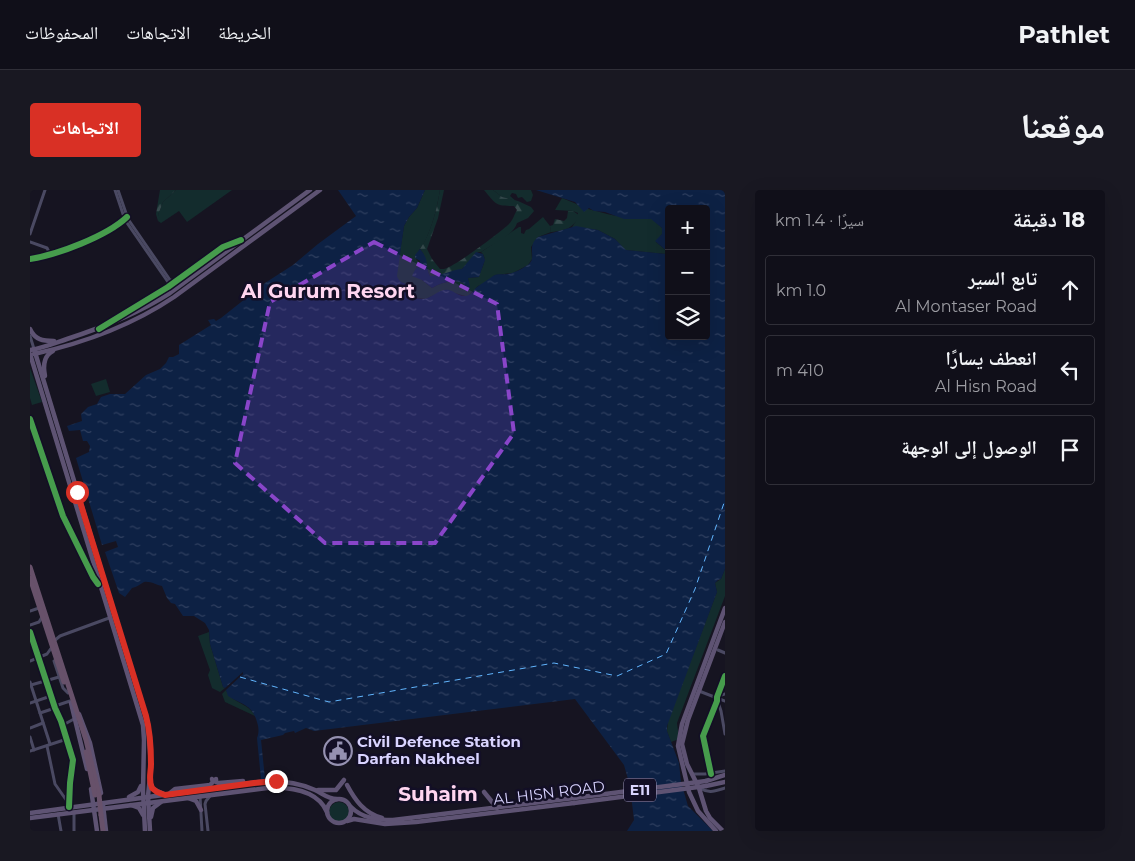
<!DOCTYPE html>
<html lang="ar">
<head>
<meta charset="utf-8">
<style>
  body { margin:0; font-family:Montserrat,"Noto Naskh Arabic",sans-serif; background:#191822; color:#f1f3f6; direction:rtl }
  .controls { position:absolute; right:15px; top:15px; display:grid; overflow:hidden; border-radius:5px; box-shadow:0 5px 20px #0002 }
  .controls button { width:45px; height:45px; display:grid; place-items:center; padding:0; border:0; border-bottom:1px solid #302f38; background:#100f19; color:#f1f3f6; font:25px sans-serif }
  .stop { position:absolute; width:15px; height:15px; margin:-11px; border:4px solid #d93025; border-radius:50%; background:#fff }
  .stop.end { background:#d93025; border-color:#fff; box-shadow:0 1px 5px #0008 }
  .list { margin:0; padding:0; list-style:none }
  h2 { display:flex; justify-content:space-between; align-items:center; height:65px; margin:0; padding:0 20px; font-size:21px }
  h2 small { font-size:16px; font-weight:400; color:#9c9ca2 }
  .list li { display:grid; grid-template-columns:32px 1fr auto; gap:15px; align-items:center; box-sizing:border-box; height:70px; margin:0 10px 10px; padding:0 10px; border:1px solid #302f38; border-radius:5px }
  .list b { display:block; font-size:19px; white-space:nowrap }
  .list p { margin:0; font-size:16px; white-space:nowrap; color:#9c9ca2 }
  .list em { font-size:16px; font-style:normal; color:#9c9ca2 }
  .icon { flex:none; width:28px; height:28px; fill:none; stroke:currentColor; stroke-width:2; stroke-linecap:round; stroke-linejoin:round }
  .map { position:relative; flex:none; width:695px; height:641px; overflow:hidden; direction:ltr; border-radius:5px }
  header { display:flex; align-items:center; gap:30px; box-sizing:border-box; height:70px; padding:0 25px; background:#100f19; border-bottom:1px solid #302f38 }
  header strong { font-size:24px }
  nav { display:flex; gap:28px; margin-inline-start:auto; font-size:18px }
  .intro { display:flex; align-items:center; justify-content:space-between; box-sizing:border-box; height:120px; padding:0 30px }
  h1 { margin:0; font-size:35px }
  .button { padding:12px 22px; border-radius:5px; background:#d93025; color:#fff; font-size:18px; font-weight:700 }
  main { display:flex; gap:30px; padding:0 30px }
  aside { flex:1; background:#100f19; border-radius:5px; box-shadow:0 5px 20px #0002 }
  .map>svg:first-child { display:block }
  .green { fill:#132c2d }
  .forest { fill:url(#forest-firs) }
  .water { fill:url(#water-ripples); fill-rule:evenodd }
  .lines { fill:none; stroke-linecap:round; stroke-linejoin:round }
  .ferry { stroke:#62b6ff; stroke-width:1; stroke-dasharray:6 5; stroke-linecap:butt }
  .minor { stroke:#4a4962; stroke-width:3 }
  .major { stroke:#5e5373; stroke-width:4.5 }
  .highway { stroke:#67516a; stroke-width:5 }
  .major-bridge { stroke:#5e5373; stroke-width:4.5 }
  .highway-bridge { stroke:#67516a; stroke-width:5 }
  .cycleway-casing { stroke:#130f26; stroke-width:9 }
  .cycleway { stroke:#469c4c; stroke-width:6 }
  .route { stroke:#d93025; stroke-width:6 }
  .marked { fill:#8945c9; fill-opacity:0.2; stroke:#8945c9; stroke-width:4; stroke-dasharray:10 6; stroke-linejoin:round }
  .labels { text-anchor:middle; stroke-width:5; stroke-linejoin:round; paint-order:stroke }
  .shield { fill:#130f26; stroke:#9e99be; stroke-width:1 }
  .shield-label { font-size:14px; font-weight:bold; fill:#d9d4ff }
  .poi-label { font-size:15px; font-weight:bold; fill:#d9d4ff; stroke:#130f26; text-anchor:start }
  .street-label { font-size:15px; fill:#d9d4ff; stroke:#130f26 }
  .district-label { font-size:20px; font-weight:bold; fill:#ffd6f0; stroke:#130f26 }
</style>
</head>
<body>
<header>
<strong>Pathlet</strong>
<nav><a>الخريطة</a><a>الاتجاهات</a><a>المحفوظات</a></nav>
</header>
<div class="intro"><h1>موقعنا</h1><a class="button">الاتجاهات</a></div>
<main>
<aside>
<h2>18 دقيقة<small>سيرًا · 1.4 km</small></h2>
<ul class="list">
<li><svg class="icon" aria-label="ahead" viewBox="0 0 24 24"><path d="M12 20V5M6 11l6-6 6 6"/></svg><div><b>تابع السير</b><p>Al Montaser Road</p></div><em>1.0 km</em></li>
<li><svg class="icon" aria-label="left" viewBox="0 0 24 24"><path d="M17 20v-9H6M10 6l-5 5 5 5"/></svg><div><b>انعطف يسارًا</b><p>Al Hisn Road</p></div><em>410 m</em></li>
<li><svg class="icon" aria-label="arrive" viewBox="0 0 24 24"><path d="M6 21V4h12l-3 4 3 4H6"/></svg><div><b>الوصول إلى الوجهة</b></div></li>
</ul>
</aside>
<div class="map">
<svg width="695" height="641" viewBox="0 0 695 641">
  <defs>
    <pattern id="forest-firs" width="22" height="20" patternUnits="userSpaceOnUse" patternTransform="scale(1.25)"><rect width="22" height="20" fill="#132c2d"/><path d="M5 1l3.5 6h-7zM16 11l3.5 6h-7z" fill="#354a4c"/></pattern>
    <pattern id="water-ripples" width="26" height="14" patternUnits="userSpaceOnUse" patternTransform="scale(1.25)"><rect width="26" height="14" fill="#0d2144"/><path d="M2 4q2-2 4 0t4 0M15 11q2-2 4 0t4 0" fill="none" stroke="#304060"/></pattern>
  </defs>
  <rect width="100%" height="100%" fill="#161421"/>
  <g class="green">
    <polygon points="146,0 202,0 157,32 149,21 131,33 128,31 130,29 128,25 133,12"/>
    <path d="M395,0H410C407,17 403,35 395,51C391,59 388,59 386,69L390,73V76L386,78L392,90L402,98C412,92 421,90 433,93L436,98L439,93L438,88L449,87C451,78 459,69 451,62L489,37H491V43L494,44L496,40L499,39L513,27L520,36L521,42L508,47L501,57L502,69L498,75L483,83L465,85L455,93L448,96L438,106H435L414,100L396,109L385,108L379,97L371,93L367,89V81L374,36L379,27L387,18Z"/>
    <polygon points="463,0 501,0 503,5 501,11 497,12 492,7 488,8 486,4 482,3 480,6 486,11 472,7"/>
    <path d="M532,8C543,12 555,19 566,21C584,26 602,30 621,28L632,38V44L626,52L639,63L636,64L595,60L585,49L568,40L542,37L546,31L548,23L543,21L525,20Z"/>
    <polygon points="0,178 12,212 2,215 0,208"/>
    <polygon points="76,189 80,202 66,206 61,194"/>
    <polygon points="695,379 695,406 647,533 649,549 641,552 637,541 638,531 687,402 685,393 691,389"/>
    <polygon points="179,442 180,454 193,497 195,498 190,502 182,498 178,485 180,480 168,446"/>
    <path d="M196,500C201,513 219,513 225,526L195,512L192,504Z"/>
    <circle cx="309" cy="622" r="10"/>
  </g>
  <g class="forest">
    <polygon points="130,0 146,0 133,12 128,25 131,29 128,31 126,24"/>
    <path d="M410,0H414L408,28L397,59L402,69L410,79C412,79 413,79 414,79C423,78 472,41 479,34C483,30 484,25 487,20L484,16C465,16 466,14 454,0H463L472,7L488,11L501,17L504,21L498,28L487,33C484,45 461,55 451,62H448L432,79L408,86H400C395,77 398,68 390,59C401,43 407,19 410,0Z"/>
    <path d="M538,21H543L550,26C541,39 537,40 521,42L520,36L523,35L525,29L534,31L537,28Z"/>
  </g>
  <g class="water">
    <path d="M308,0H395L387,18L379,27L374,36L367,86C369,93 374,92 379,96C381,99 383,105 385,108C400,112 402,103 414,100C423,98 427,107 435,106C441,106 443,100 447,97C452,93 458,90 463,86C468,83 472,85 478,84C484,83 494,78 499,74C507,67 496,57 508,47L546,36L568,40L585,49L596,60L636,64L639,63L625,51L632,44V38L621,29H594L575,22L564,21L559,18L554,22L545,12L506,0H695V379L691,389L688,390L685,393L687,402L637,536V541L649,573L651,592L658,616L683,641H597L604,630L600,596L594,575L545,509L284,541L276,538L265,543L264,541L255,543L253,545L231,550L235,589H231L227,548C229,543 229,538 227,532C222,514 212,515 198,506L196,500L213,484V482L195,498L193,497L180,454L179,440L175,433L164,426H153L145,414L141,413L137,408L132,396C126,395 121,391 114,392C110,394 107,397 102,398L95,407L89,403L75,362L88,357L86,351L72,355L46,268L59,262L60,256L57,251H53L50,240L39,241L37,236L52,231L51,224L58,217L67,214L71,207L80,204H95L116,185L130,179L136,173L139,167H143L149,164V155L181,135L178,130L184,129L186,131L191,128L235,93L263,75L288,54L326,26ZM639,19H676V146H639Z"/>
    <path d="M390,59C401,72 394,75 400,86C411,86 421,80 432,79L446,62L453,64L455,70L449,87L438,88L440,96L439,100H437L433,93C421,90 412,92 402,98L392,90L382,86L386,78L390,76V71L385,68V65Z"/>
  </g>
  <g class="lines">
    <polyline class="ferry" points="210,487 299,512 524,473 587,486 636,464 665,399 695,310"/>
    <g class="minor">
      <polyline points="85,0 95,30 138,92 138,96"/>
      <polyline points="88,0 98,29 140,90 144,91"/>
      <polyline points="0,44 15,0"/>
      <polyline points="0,52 17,58 20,64"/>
      <path d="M0,69C34,64 66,47 95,29"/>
      <polyline points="83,130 138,97 193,57 210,51"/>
      <polyline points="0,146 4,159"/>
      <polyline points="0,229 33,326 63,387 68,394"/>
      <polyline points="0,421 9,418"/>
      <polyline points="0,435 9,432 12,427"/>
      <polyline points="0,442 25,518 31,531 43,570 40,593 39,617"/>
      <polyline points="24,451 30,446 79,428"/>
      <polyline points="688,460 695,463"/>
      <polyline points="0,471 17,464 22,457"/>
      <polyline points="24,471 33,498 38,503"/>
      <polyline points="0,492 20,554"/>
      <polyline points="1,495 29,487"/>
      <polyline points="669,501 695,511"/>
      <polyline points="688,506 695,504"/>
      <polyline points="688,512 691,521 695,544"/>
      <polyline points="0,513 21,506"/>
      <polyline points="25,516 40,511"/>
      <polyline points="10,523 25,518"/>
      <polyline points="33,535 44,529"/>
      <polyline points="0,538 13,533"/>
      <polyline points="0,547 4,560"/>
      <polyline points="17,556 25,594 39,614"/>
      <polyline points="0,561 37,549"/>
      <polyline points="662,584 675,584 695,581"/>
      <polyline points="681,584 673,546 687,511 687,507 695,486"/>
      <path d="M670,598C679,604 685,601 695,598"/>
      <polyline points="170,606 172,641"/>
      <polyline points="44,622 44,641"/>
      <polyline points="28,624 31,641"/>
      <polyline points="178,641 175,614 176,611 180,606"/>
    </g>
    <g class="major">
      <path d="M0,139C5,150 13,151 24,151"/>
      <polyline points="4,159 118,534 121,576 118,606 120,641"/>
      <path d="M0,160C13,158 25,153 37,149C74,137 107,124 140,103L280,0"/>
      <polyline points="0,164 113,535 114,550 113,601 115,641"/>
      <path d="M4,164C54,153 101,136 144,107L290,0"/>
      <path d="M15,186C13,176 13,166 23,161"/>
      <polyline points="41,513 57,579"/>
      <polyline points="49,524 60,553 71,603"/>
      <polyline points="186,589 186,592 189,593 213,591"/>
      <polyline points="676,591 695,585"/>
      <polyline points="120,592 123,599 134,604"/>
      <path d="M317,595C325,610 334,623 352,628"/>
      <polyline points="676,596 695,592"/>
      <polyline points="61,599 67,641"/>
      <polyline points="288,600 306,600 314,590"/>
      <polyline points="454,602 467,618"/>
      <polyline points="140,603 145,599 180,595 183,592 182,589"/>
      <polyline points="99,607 108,602 111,596"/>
      <polyline points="158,608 166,611 171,620"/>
      <circle cx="309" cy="621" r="12"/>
      <polyline points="73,615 76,641"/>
      <polyline points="101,615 109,618 113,625"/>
      <path d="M321,617C332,628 347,630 363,630L544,608"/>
      <path d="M0,623L236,591C253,591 270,593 285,600C293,604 298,609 307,609"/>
      <polyline points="121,627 123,618 131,612"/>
      <path d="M0,628L237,598C258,597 287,599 297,622"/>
      <polyline points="317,631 324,629 355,634 386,632 544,613"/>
      <polyline points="686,641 668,621 659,602 648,556 652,534 695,418"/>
      <polyline points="693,641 680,628 676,621 669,598 657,574 652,554 658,530 695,432"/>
    </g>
    <g class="highway">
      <polyline points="0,377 56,550 69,605"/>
      <polyline points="0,388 34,492"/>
      <polyline points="56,562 65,605"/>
      <polyline points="71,625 73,641"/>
    </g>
    <g class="major-bridge">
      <polyline points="544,608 676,591"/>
      <polyline points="544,613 676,596"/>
    </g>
    <polyline class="highway-bridge" points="69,605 71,625"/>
    <defs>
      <g id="cycleway">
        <path d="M0,69C27,65 77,46 97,27"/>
        <polyline points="69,139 138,97 193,57 211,50"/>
        <polyline points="0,229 33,326 63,387 68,394"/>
        <polyline points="0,442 25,518 31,531 43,570 40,593 39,617"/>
        <polyline points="681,584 673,546 687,511 687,507 695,486"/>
      </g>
    </defs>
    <use href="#cycleway" class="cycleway-casing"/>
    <use href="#cycleway" class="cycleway"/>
  </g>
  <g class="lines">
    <path class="route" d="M47,302L116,526C120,541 121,558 121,574C121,583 118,590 122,598L127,602L135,605L224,593L246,591"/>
  </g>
  <path class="marked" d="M344,52L467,114L484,243L405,353H295L205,273L240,112Z"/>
  <defs>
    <symbol id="civic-ring" viewBox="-11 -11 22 22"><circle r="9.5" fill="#130f26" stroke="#9591b1" stroke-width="1.5"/><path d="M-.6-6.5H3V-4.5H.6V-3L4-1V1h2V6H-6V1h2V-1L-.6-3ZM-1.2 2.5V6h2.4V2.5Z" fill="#9591b1"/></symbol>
  </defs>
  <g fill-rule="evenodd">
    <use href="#civic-ring" x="292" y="545" width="32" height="32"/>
  </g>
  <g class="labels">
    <rect class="shield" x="594" y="588.5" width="32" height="23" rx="4"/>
    <g class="shield-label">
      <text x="610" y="605">E11</text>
    </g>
    <g class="poi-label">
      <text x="327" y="557">Civil Defence Station<tspan x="327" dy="17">Darfan Nakheel</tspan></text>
    </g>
    <g class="street-label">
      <text transform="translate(519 603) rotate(-7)" y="5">AL HISN ROAD</text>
    </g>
    <g class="district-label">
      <text x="298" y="108">Al Gurum Resort</text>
      <text x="408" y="611">Suhaim</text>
    </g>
  </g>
</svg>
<div class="controls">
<button>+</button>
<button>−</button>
<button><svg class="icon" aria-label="layers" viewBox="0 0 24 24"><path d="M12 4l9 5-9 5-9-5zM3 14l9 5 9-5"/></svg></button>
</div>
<div class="stop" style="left:47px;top:302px"></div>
<div class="stop end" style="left:246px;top:591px"></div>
</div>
</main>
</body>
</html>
